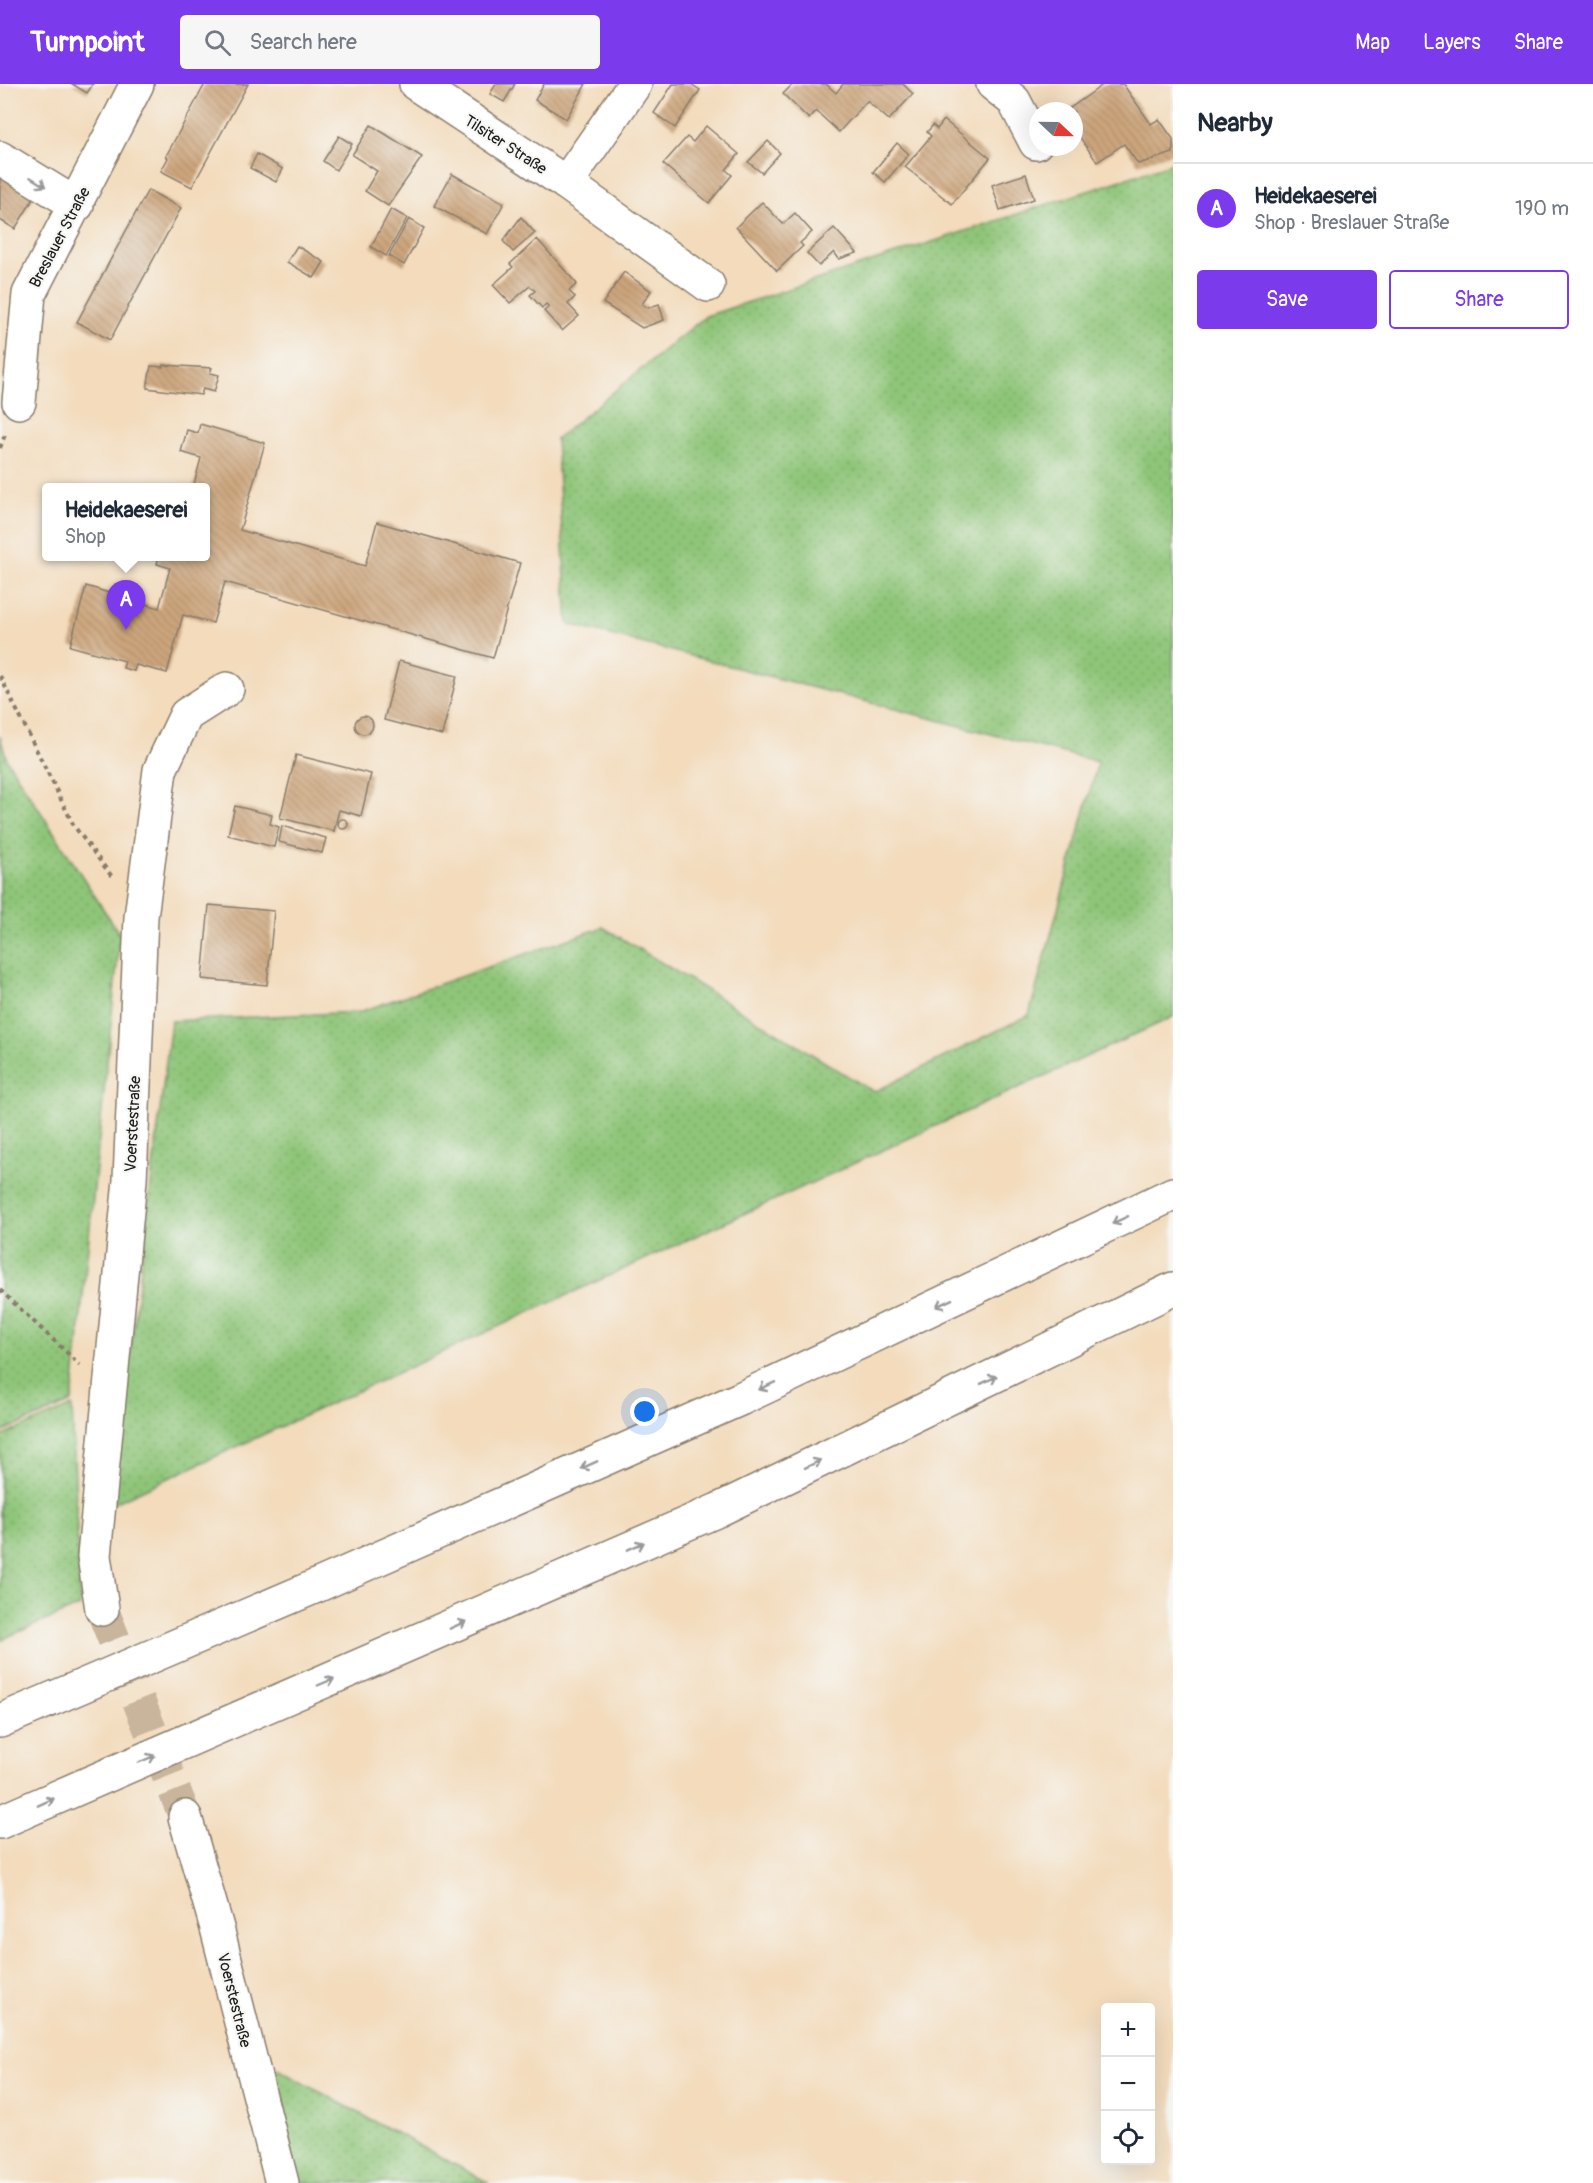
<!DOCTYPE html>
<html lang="en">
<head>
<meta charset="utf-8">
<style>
  body { margin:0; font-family:Pangolin,sans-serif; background:#f6f6f7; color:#1f2937 }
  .controls { position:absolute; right:18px; bottom:18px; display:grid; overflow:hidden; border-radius:6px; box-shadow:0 6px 24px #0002 }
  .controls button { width:54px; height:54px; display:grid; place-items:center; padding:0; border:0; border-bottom:2px solid #e0e1e3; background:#fff; color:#1f2937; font:30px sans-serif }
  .compass { position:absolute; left:1029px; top:18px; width:54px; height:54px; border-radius:50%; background:#fff; box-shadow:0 6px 24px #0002; rotate:112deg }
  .you { position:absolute; left:645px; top:1328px; width:21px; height:21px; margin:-15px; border:4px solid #fff; border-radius:50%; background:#1a73e8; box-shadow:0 0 0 9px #1a73e833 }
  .badge { display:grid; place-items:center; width:39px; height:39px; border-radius:50%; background:#7c3aed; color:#fff; font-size:20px; font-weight:700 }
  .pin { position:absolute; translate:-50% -50px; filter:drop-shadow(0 2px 3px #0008) }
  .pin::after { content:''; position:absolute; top:32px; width:21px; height:18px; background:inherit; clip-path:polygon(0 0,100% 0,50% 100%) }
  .popup { position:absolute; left:42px; top:399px; width:168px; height:78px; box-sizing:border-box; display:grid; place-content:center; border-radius:6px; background:#fff; filter:drop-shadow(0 2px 4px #0005); font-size:20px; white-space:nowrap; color:#747a83 }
  .popup b { font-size:22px; color:#1f2937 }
  .popup::after { content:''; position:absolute; left:50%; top:100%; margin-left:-12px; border:12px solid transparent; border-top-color:#fff }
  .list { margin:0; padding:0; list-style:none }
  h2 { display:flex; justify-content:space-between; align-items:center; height:78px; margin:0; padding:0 24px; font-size:26px }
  h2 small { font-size:20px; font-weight:400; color:#747a83 }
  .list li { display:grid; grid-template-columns:39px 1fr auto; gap:18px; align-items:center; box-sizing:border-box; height:90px; padding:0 24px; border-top:2px solid #e0e1e3 }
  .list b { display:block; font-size:22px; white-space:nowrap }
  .list p { margin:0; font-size:20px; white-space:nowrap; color:#747a83 }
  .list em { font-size:20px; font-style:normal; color:#747a83 }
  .actions { display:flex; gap:12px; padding:18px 24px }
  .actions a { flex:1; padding:14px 0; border:2px solid #7c3aed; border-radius:6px; text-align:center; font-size:21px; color:#7c3aed }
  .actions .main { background:#7c3aed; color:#fff }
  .icon { flex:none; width:33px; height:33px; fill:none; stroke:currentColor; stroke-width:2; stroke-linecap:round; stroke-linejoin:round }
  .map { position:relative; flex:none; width:1173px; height:2099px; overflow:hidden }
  header { display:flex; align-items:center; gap:36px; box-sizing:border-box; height:84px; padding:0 30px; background:#7c3aed; color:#fff }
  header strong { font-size:28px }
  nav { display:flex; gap:33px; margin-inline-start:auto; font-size:21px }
  .search { width:420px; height:54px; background:#f6f6f7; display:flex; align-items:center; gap:15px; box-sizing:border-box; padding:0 21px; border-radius:6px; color:#747a83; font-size:22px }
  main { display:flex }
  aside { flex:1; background:#fff }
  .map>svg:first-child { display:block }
  .grass { fill:url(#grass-dots); stroke:#55704a; stroke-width:1.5 }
  .building { fill:url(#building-back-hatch) }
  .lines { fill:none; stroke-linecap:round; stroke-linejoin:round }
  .minor-tunnel { stroke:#c8b59c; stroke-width:33; stroke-dasharray:33 16; stroke-linecap:butt }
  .minor-casing { stroke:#887c6c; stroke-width:36 }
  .highway-casing { stroke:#887c6c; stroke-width:36 }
  .path { stroke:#887c6c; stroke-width:4; stroke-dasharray:4.5 4.5; stroke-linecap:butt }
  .minor { stroke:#fff; stroke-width:33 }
  .highway { stroke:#fff; stroke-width:33 }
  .oneway { stroke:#999 }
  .labels { text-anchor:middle; stroke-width:4.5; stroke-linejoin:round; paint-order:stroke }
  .street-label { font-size:16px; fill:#1c1c1c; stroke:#f6f6f2 }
</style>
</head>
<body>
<header>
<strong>Turnpoint</strong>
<div class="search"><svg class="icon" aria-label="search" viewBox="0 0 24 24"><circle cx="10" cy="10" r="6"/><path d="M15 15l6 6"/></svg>Search here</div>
<nav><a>Map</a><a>Layers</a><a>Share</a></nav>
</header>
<main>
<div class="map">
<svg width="1173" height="2099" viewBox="0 0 1173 2099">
  <defs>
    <pattern id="grass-dots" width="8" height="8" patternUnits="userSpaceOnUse" patternTransform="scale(1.5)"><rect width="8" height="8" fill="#8ec578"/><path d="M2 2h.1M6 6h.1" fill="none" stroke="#7aa967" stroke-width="1.8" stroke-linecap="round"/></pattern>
    <pattern id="building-back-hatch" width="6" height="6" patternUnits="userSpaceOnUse" patternTransform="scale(1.5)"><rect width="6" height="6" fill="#cca57b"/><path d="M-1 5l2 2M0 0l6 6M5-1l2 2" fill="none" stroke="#af8d6a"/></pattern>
  </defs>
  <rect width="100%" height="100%" fill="#f6f6f2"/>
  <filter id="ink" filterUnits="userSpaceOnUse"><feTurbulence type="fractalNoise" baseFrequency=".0167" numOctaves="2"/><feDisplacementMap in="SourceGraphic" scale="12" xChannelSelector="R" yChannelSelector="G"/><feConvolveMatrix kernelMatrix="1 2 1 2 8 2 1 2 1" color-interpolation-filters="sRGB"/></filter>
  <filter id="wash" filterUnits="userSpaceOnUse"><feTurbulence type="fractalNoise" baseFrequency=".008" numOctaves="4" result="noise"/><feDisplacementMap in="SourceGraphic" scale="24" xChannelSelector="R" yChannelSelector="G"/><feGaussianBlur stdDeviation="1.35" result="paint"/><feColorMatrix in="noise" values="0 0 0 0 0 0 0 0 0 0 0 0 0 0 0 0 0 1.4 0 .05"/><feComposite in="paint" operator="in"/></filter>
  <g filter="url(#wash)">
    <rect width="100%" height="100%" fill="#f3dbbc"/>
    <g class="grass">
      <polygon points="1173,79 1173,933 112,1420 171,937 359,928 603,843 874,1008 1029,931 1098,678 568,540 556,355 706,232"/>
      <polygon points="0,652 7,676 120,851 72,1318 0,1349"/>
      <polygon points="72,1322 80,1522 0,1556 0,1353"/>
      <polygon points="268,1980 489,2099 297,2099"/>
    </g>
    <g id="blocks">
      <g class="building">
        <polygon points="72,0 93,0 87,9"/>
        <polygon points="205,0 248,0 192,103 161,87 168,74 166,72"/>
        <polygon points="496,0 515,0 504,18 490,10"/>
        <polygon points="544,0 586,0 566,35 535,16"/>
        <polygon points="673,0 691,0 700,6 675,44 654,29"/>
        <polygon points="793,0 826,0 836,9 843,0 903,0 913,10 889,36 867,17 839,48 816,27 809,35 783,10"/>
        <polygon points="1104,0 1123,0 1151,40 1159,35 1173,55 1173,69 1138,80 1124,60 1097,78 1074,45 1074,27 1066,27"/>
        <polygon points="944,36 990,74 952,120 905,83 931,52 927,48 933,41 937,45"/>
        <polygon points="371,41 422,73 388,122 365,107 377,87 352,71"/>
        <polygon points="706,42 739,70 726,86 732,91 709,119 663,80 687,53 693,58"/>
        <polygon points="339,52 352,60 336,86 323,77"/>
        <polygon points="768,57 780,69 762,89 748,78"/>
        <polygon points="897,59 909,70 885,98 873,88"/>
        <polygon points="257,70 283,85 276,98 250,84"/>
        <polygon points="452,90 504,119 487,150 434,122"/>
        <polygon points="1026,90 1034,115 1000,126 992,101"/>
        <polygon points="0,92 35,112 15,145 0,136"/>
        <polygon points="148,106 181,124 110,256 77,238"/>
        <polygon points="762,118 783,140 795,129 812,148 800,159 803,162 777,187 736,143"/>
        <polygon points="391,125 407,134 386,172 371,163"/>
        <polygon points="521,133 535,149 513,168 503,157"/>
        <polygon points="409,135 424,144 404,181 389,172"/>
        <polygon points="834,144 857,169 839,175 834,168 819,182 807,169"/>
        <polygon points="537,155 577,200 569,207 575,213 568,220 579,232 562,247 544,227 549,223 546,220 542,224 530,211 535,207 530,202 510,219 493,201 513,183 510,180"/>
        <polygon points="297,162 324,178 314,194 287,178"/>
        <polygon points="624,188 651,207 642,220 648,224 659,220 664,236 642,244 603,219"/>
        <polygon points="163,281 212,284 210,289 219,291 214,308 203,305 201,311 147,304 151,282 163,283"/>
        <polygon points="200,340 265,359 240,446 365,482 377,438 520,479 493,574 225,498 213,539 183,531 167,589 136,581 134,587 123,584 125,577 70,562 86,502 159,524 170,484 157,480 159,472 206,472 206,404 193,404 201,374 181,368 187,346 198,349"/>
        <polygon points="399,577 457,592 442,651 384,636"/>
        <circle cx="364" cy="641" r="9"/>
        <polygon points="296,671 371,690 361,732 339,726 334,747 280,734"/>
        <polygon points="235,722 272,731 270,740 279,743 274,763 228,751"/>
        <circle cx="343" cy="740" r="5"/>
        <polygon points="282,742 326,754 322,769 279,758"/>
        <polygon points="209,821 274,827 267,901 202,895"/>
      </g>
    </g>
  </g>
  <g filter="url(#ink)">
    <use href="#blocks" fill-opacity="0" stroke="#887c6c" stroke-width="1.5"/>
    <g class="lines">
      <polyline class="minor-tunnel" points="102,1525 185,1733"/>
      <defs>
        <g id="minor">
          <polyline points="416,0 566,99 635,0"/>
          <polyline points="993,0 1014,17 1036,59"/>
          <polyline points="0,74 77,121"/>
          <polyline points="566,99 708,201"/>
          <polyline points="19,318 29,210 137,0"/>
          <polyline points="102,1525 94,1472 130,1096 141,833 160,686 186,631 227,605"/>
          <polyline points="185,1733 217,1844 282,2099"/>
        </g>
        <g id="highway">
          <polyline points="0,1637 314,1503 740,1315 1173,1110"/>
          <polyline points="0,1738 718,1426 1173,1205"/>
        </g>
      </defs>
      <use href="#minor" class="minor-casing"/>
      <use href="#highway" class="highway-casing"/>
      <g class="path">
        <polyline points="0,364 6,348"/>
        <polyline points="0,592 74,742 113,794"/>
        <polyline points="0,1206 80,1281"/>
      </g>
      <use href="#minor" class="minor"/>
      <use href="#highway" class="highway"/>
    </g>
    <defs><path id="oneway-shaft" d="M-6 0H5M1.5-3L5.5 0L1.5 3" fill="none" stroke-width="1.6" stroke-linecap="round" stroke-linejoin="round" transform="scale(1.5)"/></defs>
    <g class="oneway">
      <use href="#oneway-shaft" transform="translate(38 98) rotate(32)"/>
      <use href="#oneway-shaft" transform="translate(1120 1136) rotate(155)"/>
      <use href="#oneway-shaft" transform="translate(944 1219) rotate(155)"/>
      <use href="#oneway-shaft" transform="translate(989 1296) rotate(-26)"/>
      <use href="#oneway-shaft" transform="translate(767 1302) rotate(155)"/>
      <use href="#oneway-shaft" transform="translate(813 1380) rotate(-26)"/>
      <use href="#oneway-shaft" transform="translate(589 1381) rotate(156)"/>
      <use href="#oneway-shaft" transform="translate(636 1462) rotate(-24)"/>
      <use href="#oneway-shaft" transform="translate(458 1541) rotate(-24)"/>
      <use href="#oneway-shaft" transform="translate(326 1598) rotate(-23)"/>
      <use href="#oneway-shaft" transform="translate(147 1675) rotate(-23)"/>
      <use href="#oneway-shaft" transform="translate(46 1718) rotate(-24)"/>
    </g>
  </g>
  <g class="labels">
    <g class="street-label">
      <text transform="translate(506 60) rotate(33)" y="6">Tilsiter Straße</text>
      <text transform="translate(59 153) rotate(-62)" y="6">Breslauer Straße</text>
      <text transform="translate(132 1040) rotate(-87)" y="6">Voerstestraße</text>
      <text transform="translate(235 1916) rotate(76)" y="6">Voerstestraße</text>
    </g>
  </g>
</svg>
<div class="controls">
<button>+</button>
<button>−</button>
<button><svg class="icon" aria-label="locate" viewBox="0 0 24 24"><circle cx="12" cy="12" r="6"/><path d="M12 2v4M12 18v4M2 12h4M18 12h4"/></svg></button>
</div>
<svg class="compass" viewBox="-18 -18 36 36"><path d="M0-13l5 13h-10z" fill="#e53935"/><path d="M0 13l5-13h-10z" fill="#747a83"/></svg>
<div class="you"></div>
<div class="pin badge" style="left:126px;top:546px">A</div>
<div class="popup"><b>Heidekaeserei</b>Shop</div>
</div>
<aside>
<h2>Nearby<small></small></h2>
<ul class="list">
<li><span class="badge">A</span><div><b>Heidekaeserei</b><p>Shop · Breslauer Straße</p></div><em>190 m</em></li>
</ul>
<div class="actions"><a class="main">Save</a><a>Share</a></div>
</aside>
</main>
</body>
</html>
